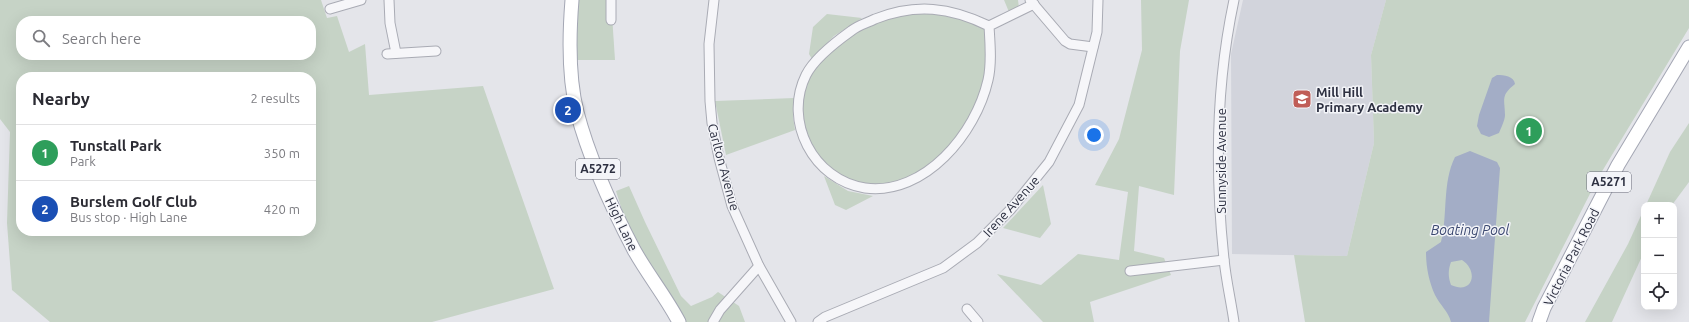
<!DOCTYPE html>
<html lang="en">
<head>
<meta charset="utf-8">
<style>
  body { margin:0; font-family:Ubuntu,sans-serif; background:#f2f2f3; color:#2b2b33 }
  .controls { position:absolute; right:12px; bottom:12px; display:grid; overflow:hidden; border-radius:8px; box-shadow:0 4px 16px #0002 }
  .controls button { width:36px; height:36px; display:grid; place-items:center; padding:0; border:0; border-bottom:1px solid #e1e1e2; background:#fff; color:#2b2b33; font:20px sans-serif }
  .you { position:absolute; left:1094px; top:135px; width:14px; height:14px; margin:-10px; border:3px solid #fff; border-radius:50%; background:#1a73e8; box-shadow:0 0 0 6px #1a73e833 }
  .badge { display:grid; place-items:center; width:26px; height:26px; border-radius:50%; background:#1a73e8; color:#fff; font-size:13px; font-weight:700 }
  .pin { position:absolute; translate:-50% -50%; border:2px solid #fff; box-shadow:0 1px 4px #0006 }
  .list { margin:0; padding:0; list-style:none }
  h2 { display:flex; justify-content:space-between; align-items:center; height:52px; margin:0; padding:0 16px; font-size:17px }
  h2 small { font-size:13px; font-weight:400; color:#7c7c81 }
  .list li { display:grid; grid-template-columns:26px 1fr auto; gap:12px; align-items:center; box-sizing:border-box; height:56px; padding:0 16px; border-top:1px solid #e1e1e2 }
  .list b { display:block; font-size:15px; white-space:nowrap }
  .list p { margin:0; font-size:13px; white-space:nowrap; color:#7c7c81 }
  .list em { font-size:13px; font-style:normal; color:#7c7c81 }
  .icon { flex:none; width:22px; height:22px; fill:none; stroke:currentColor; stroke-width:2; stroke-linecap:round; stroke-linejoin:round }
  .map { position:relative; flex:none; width:1689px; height:322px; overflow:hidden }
  .search { position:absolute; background:#fff; box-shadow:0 4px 16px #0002; left:16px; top:16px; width:300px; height:44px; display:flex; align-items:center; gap:10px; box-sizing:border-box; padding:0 14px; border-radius:16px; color:#7c7c81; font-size:15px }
  .panel { position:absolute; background:#fff; box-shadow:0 4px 16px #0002; left:16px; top:72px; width:300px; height:164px; border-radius:16px }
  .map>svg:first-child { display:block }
  .built { fill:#d2d4dc }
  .green { fill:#c6d3c6; fill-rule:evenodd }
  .water { fill:#a3adc6; fill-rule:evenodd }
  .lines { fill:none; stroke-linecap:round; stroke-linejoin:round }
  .street-casing { stroke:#a9abb4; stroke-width:11 }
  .primary-casing { stroke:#a4a7b4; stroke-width:15 }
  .street { stroke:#f6f6f9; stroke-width:9 }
  .primary { stroke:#fff; stroke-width:13 }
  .labels { text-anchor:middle; stroke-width:3; stroke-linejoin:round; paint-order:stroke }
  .shield { fill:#f3f4f8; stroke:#686b78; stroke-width:1 }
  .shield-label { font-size:12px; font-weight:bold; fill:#2d3041 }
  .poi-label { font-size:13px; font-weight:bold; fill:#2d3041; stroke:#f3f4f8; text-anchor:start }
  .street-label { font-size:13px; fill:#2d3041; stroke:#f3f4f8 }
  .water-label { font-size:14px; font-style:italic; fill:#3b4870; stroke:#f3f4f8 }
</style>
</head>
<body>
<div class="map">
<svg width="1689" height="322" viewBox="0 0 1689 322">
  <rect width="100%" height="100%" fill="#e4e5ea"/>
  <polygon class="built" points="1243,0 1386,0 1371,55 1374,143 1347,256 1232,254 1231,54"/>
  <g class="green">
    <path d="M0,0H321L327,18L337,16L349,52L365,44L369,95L483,86L554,289L432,322H50L12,290L7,223L10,132L0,119ZM21,21H311V55H21ZM21,77H311V231H21Z"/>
    <polygon points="572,0 611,0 615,60 570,60"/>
    <polygon points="1004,0 1018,0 1019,8 1009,12"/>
    <polygon points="1141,0 1189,0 1180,51 1174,195 1139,186 1134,251 1164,258 1171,275 1090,302 1094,322 1043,322 997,274 1041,285 1078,254 1119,260 1128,192 1095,185 1119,139 1142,50"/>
    <polygon points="1386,0 1689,0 1689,28 1598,178 1525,322 1305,322 1294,255 1347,256 1374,143 1371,55"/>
    <polygon points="922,8 989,26 986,89 949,153 893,187 851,184 815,158 798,115 807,73 859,26"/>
    <polygon points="827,14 862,18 834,36 812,59 809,54 813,27"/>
    <polygon points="794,98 793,117 795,130 726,155 715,101"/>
    <polygon points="1689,123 1689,182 1672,205 1646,205 1670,152"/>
    <polygon points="824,176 848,191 873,196 846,210 835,205"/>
    <polygon points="1043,185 1051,224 1040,238 1003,228"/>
    <polygon points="629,186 645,222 681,296 691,306 712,297 718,292 739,306 745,322 679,322 634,249 616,191"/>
    <polygon points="1644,209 1644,252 1612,322 1585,322 1628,244"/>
  </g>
  <g class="water">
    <path d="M1497,75C1504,75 1514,76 1515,84C1500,96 1505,99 1505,115C1505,120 1501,128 1499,133L1489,137L1481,134L1477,126L1479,115L1492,78Z"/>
    <path d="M1470,151L1497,162L1500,168L1489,322H1451C1448,311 1440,305 1435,295C1429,282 1426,267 1426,252L1441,242C1448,215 1442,183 1455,157ZM1462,260C1479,271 1473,295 1451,285C1448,277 1448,270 1451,262Z"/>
  </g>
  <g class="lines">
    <defs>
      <g id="street">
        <polyline points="389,0 390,23 396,53"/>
        <polyline points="611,0 611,20"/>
        <polyline points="714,0 709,44 710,101 712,123 719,158 732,206 759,266 791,322"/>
        <polyline points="1030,0 1065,41 1070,44 1093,47"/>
        <path d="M1234,0C1216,84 1215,174 1224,259C1226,280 1231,301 1234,322"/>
        <polyline points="330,9 361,0"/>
        <path d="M989,26C950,7 916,3 875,19C867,23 858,25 851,31C837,41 814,59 806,75C783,121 813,180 865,188C925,196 976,133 988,80C992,63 990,43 989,26L1034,4"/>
        <polyline points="387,54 436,51"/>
        <polyline points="1130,271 1224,260"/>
        <polyline points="967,309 978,322"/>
        <polyline points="713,322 720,310 759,266"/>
        <polyline points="818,322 825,317 943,268 977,243 1011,209 1049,162 1079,105 1097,32 1098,0"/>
      </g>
      <g id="primary">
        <path d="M572,0C569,37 568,76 577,112C589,158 612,208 634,250C648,275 666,297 679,322"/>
        <polyline points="1539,322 1544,308 1618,165 1689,47"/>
      </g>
    </defs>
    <use href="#street" class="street-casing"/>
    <use href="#primary" class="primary-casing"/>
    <use href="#street" class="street"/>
    <use href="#primary" class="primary"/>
  </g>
  <defs>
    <symbol id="school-square" viewBox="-11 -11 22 22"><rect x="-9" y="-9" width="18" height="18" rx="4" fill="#c05d57" stroke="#f3f4f8"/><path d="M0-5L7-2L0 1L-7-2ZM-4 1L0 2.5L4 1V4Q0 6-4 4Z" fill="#fff"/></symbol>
  </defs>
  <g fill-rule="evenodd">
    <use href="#school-square" x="1291" y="88" width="22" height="22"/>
  </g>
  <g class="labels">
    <g class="shield">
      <rect x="576" y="159" width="44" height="20" rx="3"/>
      <rect x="1587" y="172" width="44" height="20" rx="3"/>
    </g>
    <g class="shield-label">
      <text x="598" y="173">A5272</text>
      <text x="1609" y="186">A5271</text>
    </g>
    <g class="poi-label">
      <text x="1316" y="97">Mill Hill<tspan x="1316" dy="15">Primary Academy</tspan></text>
    </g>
    <g class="street-label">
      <text transform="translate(1221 161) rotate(-90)" y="5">Sunnyside Avenue</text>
      <text transform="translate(724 167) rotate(75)" y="5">Carlton Avenue</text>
      <text transform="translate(1011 206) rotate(-48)" y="5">Irene Avenue</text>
      <text transform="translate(622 224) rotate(64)" y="5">High Lane</text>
      <text transform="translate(1571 257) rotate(-63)" y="5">Victoria Park Road</text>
    </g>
    <g class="water-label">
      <text x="1470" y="235">Boating Pool</text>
    </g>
  </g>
</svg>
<div class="controls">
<button>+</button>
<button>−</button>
<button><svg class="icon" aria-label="locate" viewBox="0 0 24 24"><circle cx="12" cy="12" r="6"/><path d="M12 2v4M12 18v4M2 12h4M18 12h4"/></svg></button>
</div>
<div class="you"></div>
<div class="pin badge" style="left:1529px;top:131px;background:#2e9e5b">1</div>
<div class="pin badge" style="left:568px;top:110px;background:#1a4fb4">2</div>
<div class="search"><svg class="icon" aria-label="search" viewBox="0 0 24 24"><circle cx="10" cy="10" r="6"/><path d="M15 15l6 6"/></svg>Search here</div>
<section class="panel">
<h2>Nearby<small>2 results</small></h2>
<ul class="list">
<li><span class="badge" style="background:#2e9e5b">1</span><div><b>Tunstall Park</b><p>Park</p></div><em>350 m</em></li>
<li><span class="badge" style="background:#1a4fb4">2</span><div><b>Burslem Golf Club</b><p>Bus stop · High Lane</p></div><em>420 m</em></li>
</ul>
</section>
</div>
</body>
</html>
